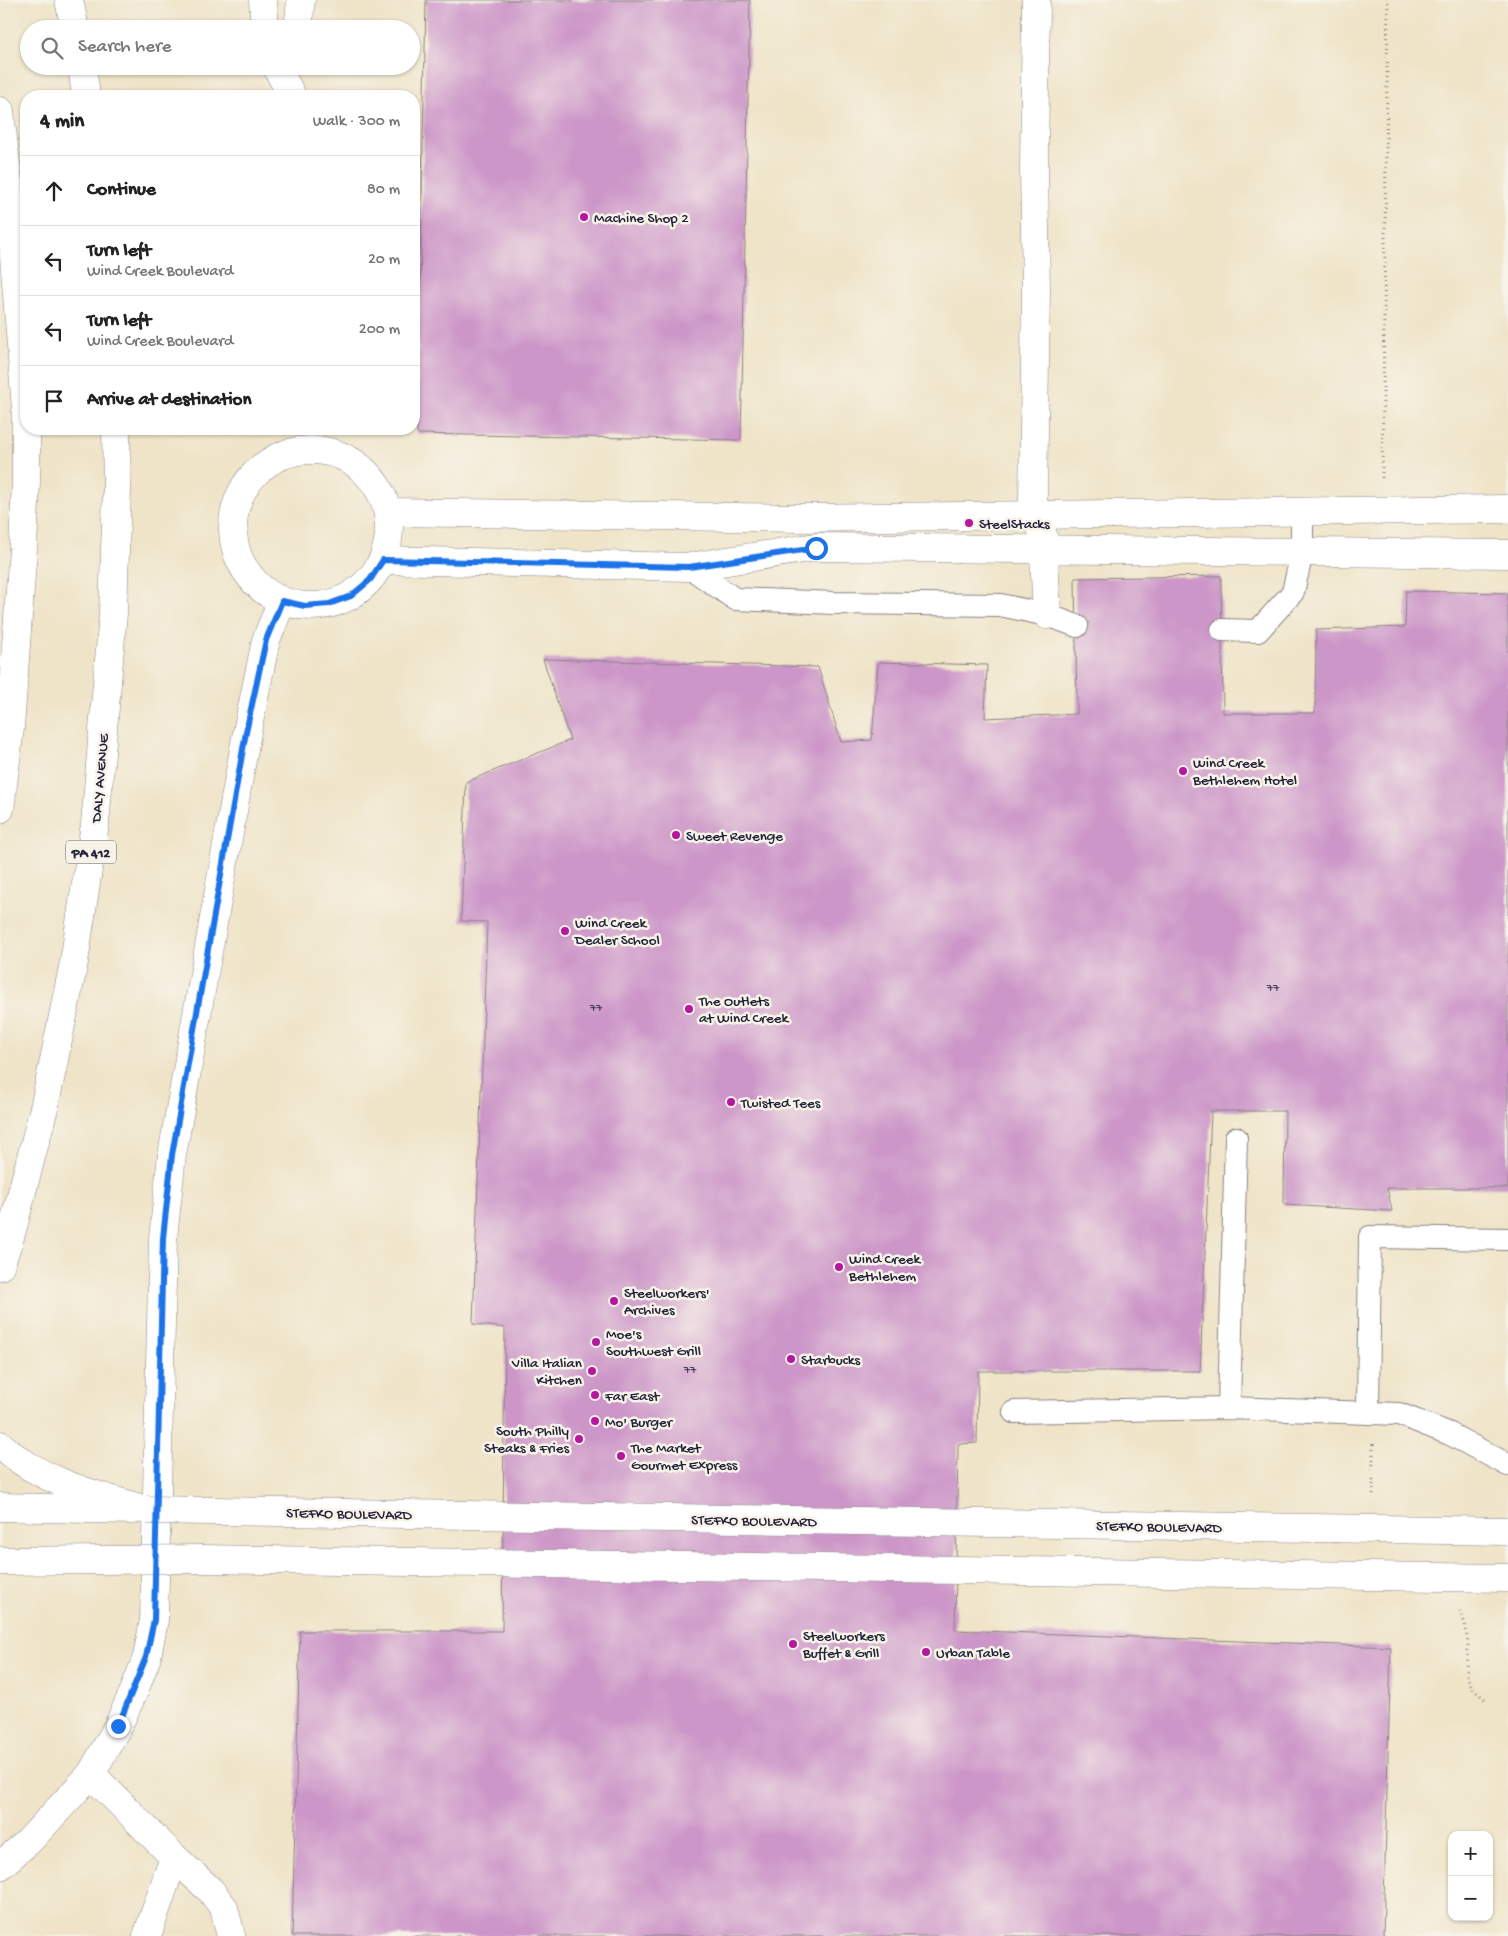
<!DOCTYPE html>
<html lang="en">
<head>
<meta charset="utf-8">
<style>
  body { margin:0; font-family:"Gochi Hand",sans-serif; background:#f2f2f2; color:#222 }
  .controls { position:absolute; right:15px; bottom:15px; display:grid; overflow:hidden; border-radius:10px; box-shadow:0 1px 4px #0004 }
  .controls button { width:45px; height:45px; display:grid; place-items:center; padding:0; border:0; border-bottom:1px solid #e0e0e0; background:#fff; color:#222; font:25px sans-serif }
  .stop { position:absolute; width:15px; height:15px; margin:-11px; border:4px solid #1a73e8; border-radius:50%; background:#fff }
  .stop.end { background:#1a73e8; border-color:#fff; box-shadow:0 1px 5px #0008 }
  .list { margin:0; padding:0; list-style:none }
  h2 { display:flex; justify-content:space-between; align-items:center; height:65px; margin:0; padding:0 20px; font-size:21px }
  h2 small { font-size:16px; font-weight:400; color:#767676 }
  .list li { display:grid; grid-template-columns:32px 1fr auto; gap:15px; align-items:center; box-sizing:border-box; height:70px; padding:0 20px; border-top:1px solid #e0e0e0 }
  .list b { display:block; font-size:19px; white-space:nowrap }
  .list p { margin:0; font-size:16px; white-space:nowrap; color:#767676 }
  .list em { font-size:16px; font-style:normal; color:#767676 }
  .icon { flex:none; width:28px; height:28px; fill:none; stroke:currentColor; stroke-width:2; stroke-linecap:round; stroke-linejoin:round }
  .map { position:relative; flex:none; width:1508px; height:1936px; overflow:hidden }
  .search { position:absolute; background:#fff; box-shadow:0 1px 4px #0004; left:20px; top:20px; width:400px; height:55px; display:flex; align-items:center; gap:12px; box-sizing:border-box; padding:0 18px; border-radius:28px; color:#767676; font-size:19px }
  .panel { position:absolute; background:#fff; box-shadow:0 1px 4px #0004; left:20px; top:90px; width:400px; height:345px; border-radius:20px }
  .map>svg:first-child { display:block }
  .building { fill:#cc96c8 }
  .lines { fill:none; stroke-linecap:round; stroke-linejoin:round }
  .lane-casing { stroke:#888382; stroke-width:24 }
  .street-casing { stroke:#888382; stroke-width:29 }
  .primary-casing { stroke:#888382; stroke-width:29 }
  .highway-casing { stroke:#888382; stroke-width:29 }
  .path { stroke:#888382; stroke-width:3; stroke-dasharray:1 4; stroke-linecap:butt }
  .lane { stroke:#fff; stroke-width:22 }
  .street { stroke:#fff; stroke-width:28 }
  .primary { stroke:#fff; stroke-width:28 }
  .highway { stroke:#fff; stroke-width:28 }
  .primary-bridge-casing { stroke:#888382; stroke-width:29; stroke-linecap:butt }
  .primary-bridge { stroke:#fff; stroke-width:28 }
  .route { stroke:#1a73e8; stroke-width:6 }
  .poi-dot { fill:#b5179e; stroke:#f7f3e8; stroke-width:2 }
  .labels { text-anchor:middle; stroke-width:5; stroke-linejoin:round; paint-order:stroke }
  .number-label { font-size:12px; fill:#4c3f5e }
  .shield { fill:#f7f3e8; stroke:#62616f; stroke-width:1 }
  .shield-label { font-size:14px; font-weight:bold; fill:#22223b }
  .poi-label { font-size:15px; fill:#22223b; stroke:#f7f3e8; text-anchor:start }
  .street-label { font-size:15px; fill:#22223b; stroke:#f7f3e8 }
</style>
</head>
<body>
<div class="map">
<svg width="1508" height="1936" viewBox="0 0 1508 1936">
  <rect width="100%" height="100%" fill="#f7f3e8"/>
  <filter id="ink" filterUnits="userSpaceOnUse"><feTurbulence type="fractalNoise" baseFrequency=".02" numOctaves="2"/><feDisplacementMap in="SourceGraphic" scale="10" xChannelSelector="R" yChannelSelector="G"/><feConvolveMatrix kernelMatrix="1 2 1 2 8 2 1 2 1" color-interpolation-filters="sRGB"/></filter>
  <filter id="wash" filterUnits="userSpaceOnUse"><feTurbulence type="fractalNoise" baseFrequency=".0096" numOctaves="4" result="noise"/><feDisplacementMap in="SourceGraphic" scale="20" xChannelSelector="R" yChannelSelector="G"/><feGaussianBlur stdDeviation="1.12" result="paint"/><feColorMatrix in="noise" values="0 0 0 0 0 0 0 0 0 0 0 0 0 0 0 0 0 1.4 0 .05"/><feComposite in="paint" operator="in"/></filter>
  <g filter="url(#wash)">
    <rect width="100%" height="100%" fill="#efe4c8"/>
    <g id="blocks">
      <g class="building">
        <polygon points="426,0 750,0 741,440 417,434"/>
        <polygon points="1221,576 1223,713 1315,713 1316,630 1405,627 1406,591 1508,593 1508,1188 1387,1188 1392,1211 1284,1205 1285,1111 1211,1111 1200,1371 978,1371 977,1443 958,1444 955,1630 1391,1647 1383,1936 292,1936 300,1631 502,1631 505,1328 473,1324 487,922 461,921 466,782 570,740 543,659 818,667 841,742 872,740 878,662 987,665 985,718 1077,714 1075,578"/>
      </g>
    </g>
  </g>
  <g filter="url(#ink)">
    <use href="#blocks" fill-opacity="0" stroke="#888382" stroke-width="1"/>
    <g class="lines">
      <defs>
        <g id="lane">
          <polyline points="689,567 735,599 835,603 1000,605 1047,615 1077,626"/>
          <polyline points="1222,630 1258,631 1293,592 1302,553 1302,512"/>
          <polyline points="1229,1408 1236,1138"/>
          <polyline points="1014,1412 1229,1408 1399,1414 1450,1434 1508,1465"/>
          <polyline points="1368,1413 1370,1237 1508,1239"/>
        </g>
        <g id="street">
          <polyline points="263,0 265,29"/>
          <polyline points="1036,0 1034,169 1036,289 1033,501 1043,535 1047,615"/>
          <polyline points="298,29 301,0"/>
          <polyline points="276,66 291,94"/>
          <circle cx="311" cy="528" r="78"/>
          <polyline points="388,512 799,518 1508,509"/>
          <polyline points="383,560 689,567 816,547 1508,554"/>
          <polyline points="91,1774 174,1857 211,1891 224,1908 231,1936"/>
          <polyline points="0,1866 29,1841 91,1774 118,1726 134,1691 147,1657 154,1620 163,1238 172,1155 247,732 266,640 282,601"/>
          <polyline points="147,1936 174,1857"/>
        </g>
        <polyline id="primary" points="0,1507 133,1510"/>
        <g id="highway">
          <polyline points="69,0 75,29"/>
          <polyline points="82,66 86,96"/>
          <polyline points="0,111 8,181 26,409 26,481 23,548 10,728 0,809"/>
          <polyline points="0,1266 11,1234 45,1104 74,962 95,824 113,613 117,490 116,429"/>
          <path d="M0,1445C41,1482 95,1495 147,1510"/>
        </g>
      </defs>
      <use href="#lane" class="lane-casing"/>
      <use href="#street" class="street-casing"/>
      <use href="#primary" class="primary-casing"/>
      <use href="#highway" class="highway-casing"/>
      <g class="path">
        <polyline points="1382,478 1388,0"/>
        <polyline points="1373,1495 1373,1443"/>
        <polyline points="1460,1611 1465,1624 1468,1643 1467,1677 1474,1690 1487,1701"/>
      </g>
      <use href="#lane" class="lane"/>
      <use href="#street" class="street"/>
      <use href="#primary" class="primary"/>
      <use href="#highway" class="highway"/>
      <defs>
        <g id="primary-bridge">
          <polyline points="147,1510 1508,1531"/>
          <polyline points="0,1561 201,1559 1508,1578"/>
        </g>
      </defs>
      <use href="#primary-bridge" class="primary-bridge-casing"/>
      <use href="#primary-bridge" class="primary-bridge"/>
    </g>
  </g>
  <g class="lines" filter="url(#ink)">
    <polyline class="route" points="118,1726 146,1657 154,1620 163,1238 172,1155 246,732 266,640 282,601 305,606 329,604 351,596 370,580 383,560 689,567 816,548"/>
  </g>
  <g class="poi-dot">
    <circle cx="584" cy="217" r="5"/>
    <circle cx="969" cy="523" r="5"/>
    <circle cx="1183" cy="771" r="5"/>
    <circle cx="676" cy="835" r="5"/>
    <circle cx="565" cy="931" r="5"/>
    <circle cx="689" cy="1009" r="5"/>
    <circle cx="731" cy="1102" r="5"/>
    <circle cx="839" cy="1267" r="5"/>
    <circle cx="614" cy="1301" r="5"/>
    <circle cx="596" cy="1342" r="5"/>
    <circle cx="791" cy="1359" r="5"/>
    <circle cx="592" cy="1371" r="5"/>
    <circle cx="595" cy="1395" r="5"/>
    <circle cx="595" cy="1421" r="5"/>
    <circle cx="579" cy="1439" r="5"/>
    <circle cx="621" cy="1456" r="5"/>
    <circle cx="793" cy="1644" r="5"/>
    <circle cx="926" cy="1652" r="5"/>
  </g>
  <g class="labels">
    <g class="number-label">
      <text x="1273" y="991">77</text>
      <text x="596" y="1011">77</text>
      <text x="690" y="1373">77</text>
    </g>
    <rect class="shield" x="66" y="840.5" width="50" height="23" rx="4"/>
    <g class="shield-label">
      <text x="91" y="857">PA 412</text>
    </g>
    <g class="poi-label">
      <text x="594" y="222">Machine Shop 2</text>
      <text x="979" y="528">SteelStacks</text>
      <text x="1193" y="767">Wind Creek<tspan x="1193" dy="17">Bethlehem Hotel</tspan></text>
      <text x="686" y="840">Sweet Revenge</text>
      <text x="575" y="927">Wind Creek<tspan x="575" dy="17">Dealer School</tspan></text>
      <text x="699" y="1005">The Outlets<tspan x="699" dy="17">at Wind Creek</tspan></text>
      <text x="741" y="1107">Twisted Tees</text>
      <text x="849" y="1263">Wind Creek<tspan x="849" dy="17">Bethlehem</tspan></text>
      <text x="624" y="1297">Steelworkers'<tspan x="624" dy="17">Archives</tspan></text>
      <text x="606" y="1338">Moe's<tspan x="606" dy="17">Southwest Grill</tspan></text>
      <text x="801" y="1364">Starbucks</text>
      <text x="582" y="1367" text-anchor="end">Villa Italian<tspan x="582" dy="17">Kitchen</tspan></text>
      <text x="605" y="1400">Far East</text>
      <text x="605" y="1426">Mo' Burger</text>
      <text x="569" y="1435" text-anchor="end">South Philly<tspan x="569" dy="17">Steaks &amp; Fries</tspan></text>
      <text x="631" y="1452">The Market<tspan x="631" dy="17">Gourmet Express</tspan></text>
      <text x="803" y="1640">Steelworkers<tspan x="803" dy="17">Buffet &amp; Grill</tspan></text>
      <text x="936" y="1657">Urban Table</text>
    </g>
    <g class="street-label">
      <text transform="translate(99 778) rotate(-85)" y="5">DALY AVENUE</text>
      <text transform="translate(349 1513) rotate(1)" y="5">STEFKO BOULEVARD</text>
      <text transform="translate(754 1520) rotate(1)" y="5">STEFKO BOULEVARD</text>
      <text transform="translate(1159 1526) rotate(1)" y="5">STEFKO BOULEVARD</text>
    </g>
  </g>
</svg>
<div class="controls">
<button>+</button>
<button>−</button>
</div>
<div class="stop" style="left:816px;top:548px"></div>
<div class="stop end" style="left:118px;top:1726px"></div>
<div class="search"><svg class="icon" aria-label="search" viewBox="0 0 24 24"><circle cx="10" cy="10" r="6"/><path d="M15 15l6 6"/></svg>Search here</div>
<section class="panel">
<h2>4 min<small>Walk · 300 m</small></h2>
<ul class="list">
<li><svg class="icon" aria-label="ahead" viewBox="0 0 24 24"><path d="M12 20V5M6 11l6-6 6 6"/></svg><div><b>Continue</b></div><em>80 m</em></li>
<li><svg class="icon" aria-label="left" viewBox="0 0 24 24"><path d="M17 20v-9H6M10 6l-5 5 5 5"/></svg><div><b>Turn left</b><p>Wind Creek Boulevard</p></div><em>20 m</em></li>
<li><svg class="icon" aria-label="left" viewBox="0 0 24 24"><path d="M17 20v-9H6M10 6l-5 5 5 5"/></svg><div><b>Turn left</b><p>Wind Creek Boulevard</p></div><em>200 m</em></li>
<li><svg class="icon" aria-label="arrive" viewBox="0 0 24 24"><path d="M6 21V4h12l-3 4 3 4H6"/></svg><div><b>Arrive at destination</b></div></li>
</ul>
</section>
</div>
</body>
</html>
